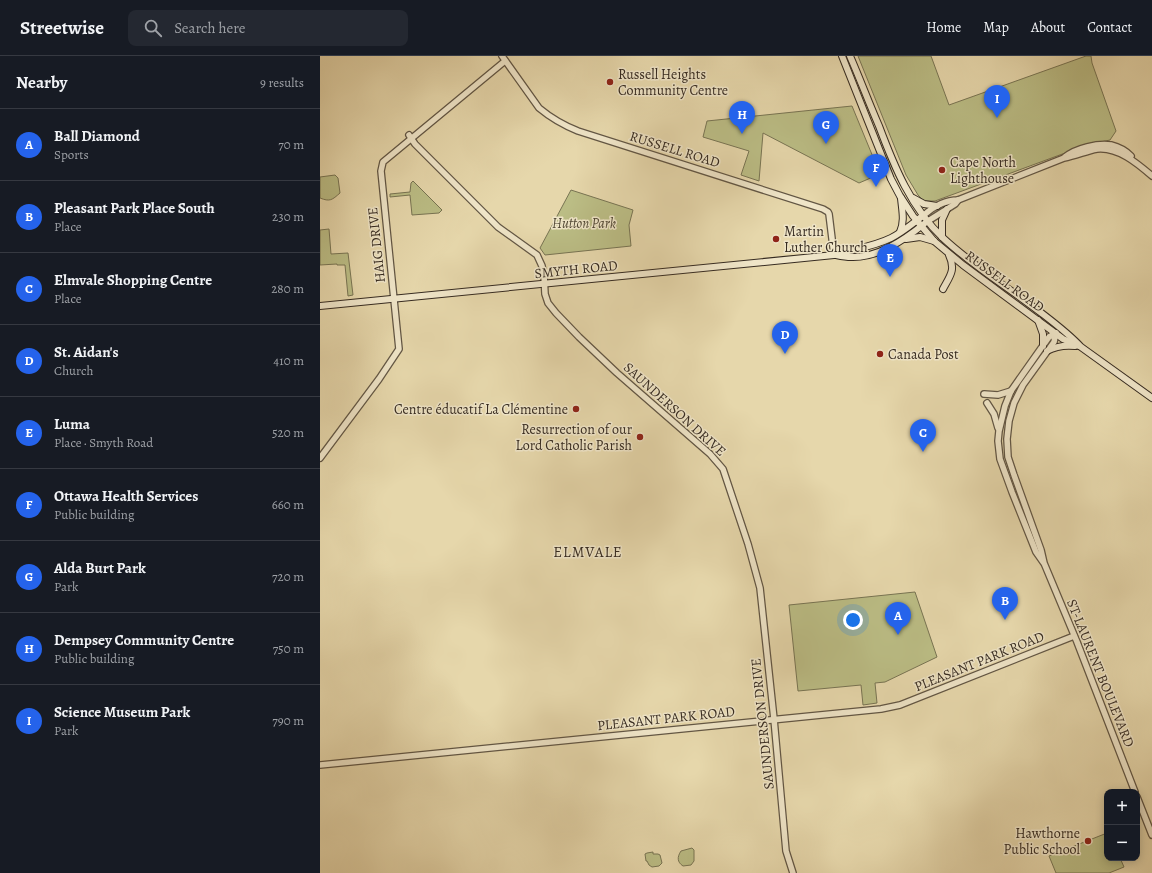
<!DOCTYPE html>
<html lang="en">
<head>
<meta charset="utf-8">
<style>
  body { margin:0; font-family:Alegreya,serif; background:#242831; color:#f1f3f6 }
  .controls { position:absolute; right:12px; bottom:12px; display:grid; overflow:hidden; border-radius:8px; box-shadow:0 2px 10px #0003 }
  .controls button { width:36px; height:36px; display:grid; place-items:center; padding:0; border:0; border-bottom:1px solid #363941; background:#171b24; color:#f1f3f6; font:20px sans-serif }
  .you { position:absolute; left:533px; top:564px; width:14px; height:14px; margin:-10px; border:3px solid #fff; border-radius:50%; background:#1a73e8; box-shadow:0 0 0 6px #1a73e833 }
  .badge { display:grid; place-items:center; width:26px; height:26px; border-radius:50%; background:#2563eb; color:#fff; font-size:13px; font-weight:700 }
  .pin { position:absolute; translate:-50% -33px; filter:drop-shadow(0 1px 2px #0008) }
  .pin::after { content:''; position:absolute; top:21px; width:14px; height:12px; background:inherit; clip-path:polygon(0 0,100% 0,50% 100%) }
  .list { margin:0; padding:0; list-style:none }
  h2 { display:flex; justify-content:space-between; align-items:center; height:52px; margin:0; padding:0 16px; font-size:17px }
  h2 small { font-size:13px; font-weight:400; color:#9ea1a6 }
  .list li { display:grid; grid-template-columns:26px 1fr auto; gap:12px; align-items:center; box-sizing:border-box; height:72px; padding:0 16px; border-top:1px solid #363941 }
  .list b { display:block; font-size:15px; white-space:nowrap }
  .list p { margin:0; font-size:13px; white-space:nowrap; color:#9ea1a6 }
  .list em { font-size:13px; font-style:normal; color:#9ea1a6 }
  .icon { flex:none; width:22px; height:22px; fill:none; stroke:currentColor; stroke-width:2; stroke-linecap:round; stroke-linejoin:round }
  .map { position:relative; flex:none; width:832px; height:817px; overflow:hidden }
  header { display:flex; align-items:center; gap:24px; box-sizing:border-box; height:56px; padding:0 20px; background:#171b24; border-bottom:1px solid #363941 }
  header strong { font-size:19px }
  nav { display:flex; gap:22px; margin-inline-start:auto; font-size:14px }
  .search { width:280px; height:36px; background:#242831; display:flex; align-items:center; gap:10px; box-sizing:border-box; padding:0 14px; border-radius:8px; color:#9ea1a6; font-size:15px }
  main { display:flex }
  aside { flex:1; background:#171b24 }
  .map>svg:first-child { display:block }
  .green { fill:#bbbd85; stroke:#787453 }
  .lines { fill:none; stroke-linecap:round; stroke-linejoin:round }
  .tertiary-casing { stroke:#625644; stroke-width:8 }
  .secondary-casing { stroke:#362b21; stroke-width:8 }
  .tertiary { stroke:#efe5c8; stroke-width:5.5 }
  .secondary { stroke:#efe5c8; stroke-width:6 }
  .poi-dot { fill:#8f2418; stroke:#efe5c8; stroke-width:1.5 }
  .labels { text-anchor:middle; stroke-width:3; stroke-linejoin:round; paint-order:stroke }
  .poi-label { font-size:14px; fill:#362b21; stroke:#efe5c8; text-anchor:start }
  .street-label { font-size:14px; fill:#362b21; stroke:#efe5c8 }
  .park-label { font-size:14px; font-style:italic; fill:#514835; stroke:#efe5c8 }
  .neighbourhood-label { font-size:15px; letter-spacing:1px; fill:#362b21; stroke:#efe5c8 }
</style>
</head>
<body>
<header>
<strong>Streetwise</strong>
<div class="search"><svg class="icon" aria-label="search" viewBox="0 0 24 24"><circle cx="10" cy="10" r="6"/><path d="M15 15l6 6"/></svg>Search here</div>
<nav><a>Home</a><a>Map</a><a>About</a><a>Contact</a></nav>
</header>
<main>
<aside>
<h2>Nearby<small>9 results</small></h2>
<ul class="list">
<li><span class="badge">A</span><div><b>Ball Diamond</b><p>Sports</p></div><em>70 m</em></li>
<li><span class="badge">B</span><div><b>Pleasant Park Place South</b><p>Place</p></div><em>230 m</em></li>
<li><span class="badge">C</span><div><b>Elmvale Shopping Centre</b><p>Place</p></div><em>280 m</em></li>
<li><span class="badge">D</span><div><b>St. Aidan's</b><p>Church</p></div><em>410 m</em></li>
<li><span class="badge">E</span><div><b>Luma</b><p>Place · Smyth Road</p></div><em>520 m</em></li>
<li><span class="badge">F</span><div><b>Ottawa Health Services</b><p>Public building</p></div><em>660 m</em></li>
<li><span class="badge">G</span><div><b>Alda Burt Park</b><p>Park</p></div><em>720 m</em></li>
<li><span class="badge">H</span><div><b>Dempsey Community Centre</b><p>Public building</p></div><em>750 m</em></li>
<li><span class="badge">I</span><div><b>Science Museum Park</b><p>Park</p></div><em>790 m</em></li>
</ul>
</aside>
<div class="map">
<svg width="832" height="817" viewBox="0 0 832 817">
  <rect width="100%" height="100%" fill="#e6d7ab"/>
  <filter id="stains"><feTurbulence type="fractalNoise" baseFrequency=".005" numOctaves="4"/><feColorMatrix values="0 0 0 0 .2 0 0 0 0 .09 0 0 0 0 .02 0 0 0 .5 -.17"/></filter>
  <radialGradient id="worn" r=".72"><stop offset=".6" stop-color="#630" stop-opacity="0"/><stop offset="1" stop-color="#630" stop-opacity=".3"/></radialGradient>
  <g class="green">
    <polygon points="538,0 611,0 629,49 766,0 771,0 772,7 796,75 790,84 776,87 756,93 615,145 604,145 598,139 586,119"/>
    <polygon points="532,50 560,118 539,127 443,77 439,125 421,119 429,95 383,81 387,65"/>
    <path d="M15,119L18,122L20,137C12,144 10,146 0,142V121Z"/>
    <polygon points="93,125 122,154 119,157 92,159 90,139 70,141 70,138 90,136 91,127"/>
    <polygon points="251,134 313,154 309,169 311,190 225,199 220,192"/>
    <polygon points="9,173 11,198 28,197 33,239 28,240 25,209 17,209 17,208 0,209 0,174"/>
    <polygon points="595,536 617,601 565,626 555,627 557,647 543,649 541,629 478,635 469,549"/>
    <polygon points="787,777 787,802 800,802 804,811 789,817 736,817 729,800"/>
    <path d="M372,792L374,794V805L371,809L363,810C357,806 357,801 361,795Z"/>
    <polygon points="333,796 333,798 338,798 340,799 342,807 339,810 332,811 329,809 327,805 326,805 325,798 327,797"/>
  </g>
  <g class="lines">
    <defs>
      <g id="tertiary">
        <path d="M182,0L219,52C231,62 243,69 258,75L503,153L508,156L509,158L514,199"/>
        <polyline points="89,79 95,88 178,171 217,199 222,210 224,219 225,238 228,247 236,257 259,281 297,317 390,398 403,413 428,488 440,532 454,663 466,795 473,817"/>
        <path d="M745,101C756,92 778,87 791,89C799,91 806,95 811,100"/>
        <path d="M604,159C613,151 625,144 638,144L744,102C756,100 766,95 777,93C798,91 817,107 832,120"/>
        <polyline points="608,165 635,148 638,144"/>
        <polyline points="736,277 734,286 703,329 694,347 689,365 687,383 688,401 694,419 721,494 724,507 757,586 815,736"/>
        <polyline points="664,338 678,339 691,335"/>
        <polyline points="667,347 674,358 678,372"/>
        <polyline points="0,402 59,323 79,293 61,115 63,106 185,5"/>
        <polyline points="723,506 716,496 692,436 680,403 678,385 679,375 685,350 691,335 729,281 736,277"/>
        <polyline points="0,709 561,653 580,649 754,580"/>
        <polyline points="817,741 832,779"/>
      </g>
      <g id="secondary">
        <polyline points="522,0 571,123 580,140 593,160 614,185 643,209 743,283 759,290"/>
        <path d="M530,0C540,23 549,47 559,70C574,110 591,152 623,182C654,211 691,233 724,259C737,269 750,279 761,291L832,342"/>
        <polyline points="593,142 604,148 617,150"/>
        <path d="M580,176C585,165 582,154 581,142"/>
        <polyline points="622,181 622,164 627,153"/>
        <polyline points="586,183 600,181 614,185"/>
        <path d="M516,199C521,200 526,201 531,201C558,202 584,184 604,168"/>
        <path d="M623,233C630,220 636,214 629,199"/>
        <path d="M0,250L514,199C533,193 553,191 571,182C583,176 593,167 604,159"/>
        <polyline points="718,264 723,278 723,290"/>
        <path d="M727,295C736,290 745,289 755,290"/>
      </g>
    </defs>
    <use href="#tertiary" class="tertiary-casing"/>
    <use href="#secondary" class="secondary-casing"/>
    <use href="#tertiary" class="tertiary"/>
    <use href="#secondary" class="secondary"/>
  </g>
  <g class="poi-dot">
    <circle cx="290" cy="26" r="4"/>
    <circle cx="622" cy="114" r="4"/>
    <circle cx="456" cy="183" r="4"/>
    <circle cx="560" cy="298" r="4"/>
    <circle cx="256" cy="353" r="4"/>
    <circle cx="320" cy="381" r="4"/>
    <circle cx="768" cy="785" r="4"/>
  </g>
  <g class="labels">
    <g class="poi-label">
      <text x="298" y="23">Russell Heights<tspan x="298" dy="16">Community Centre</tspan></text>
      <text x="630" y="111">Cape North<tspan x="630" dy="16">Lighthouse</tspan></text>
      <text x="464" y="180">Martin<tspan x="464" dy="16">Luther Church</tspan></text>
      <text x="568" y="303">Canada Post</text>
      <text x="248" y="358" text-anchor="end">Centre éducatif La Clémentine</text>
      <text x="312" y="378" text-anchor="end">Resurrection of our<tspan x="312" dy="16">Lord Catholic Parish</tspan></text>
      <text x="760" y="782" text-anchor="end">Hawthorne<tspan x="760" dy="16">Public School</tspan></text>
    </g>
    <g class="street-label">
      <text transform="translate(355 93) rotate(17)" y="5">RUSSELL ROAD</text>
      <text transform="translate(56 189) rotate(-96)" y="5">HAIG DRIVE</text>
      <text transform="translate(256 213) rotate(-6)" y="5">SMYTH ROAD</text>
      <text transform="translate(685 225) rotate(36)" y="5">RUSSELL ROAD</text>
      <text transform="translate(355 353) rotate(42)" y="5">SAUNDERSON DRIVE</text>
      <text transform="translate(659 605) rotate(-22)" y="5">PLEASANT PARK ROAD</text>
      <text transform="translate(781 617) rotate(68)" y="5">ST-LAURENT BOULEVARD</text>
      <text transform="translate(346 662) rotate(-6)" y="5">PLEASANT PARK ROAD</text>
      <text transform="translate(442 668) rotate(-96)" y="5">SAUNDERSON DRIVE</text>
    </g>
    <g class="park-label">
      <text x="264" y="172">Hutton Park</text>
    </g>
    <g class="neighbourhood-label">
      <text x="268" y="501">ELMVALE</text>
    </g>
  </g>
  <rect width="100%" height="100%" filter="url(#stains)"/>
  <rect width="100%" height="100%" fill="url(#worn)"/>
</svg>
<div class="controls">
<button>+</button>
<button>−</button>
</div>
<div class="you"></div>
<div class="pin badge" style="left:578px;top:579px">A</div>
<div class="pin badge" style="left:685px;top:564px">B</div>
<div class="pin badge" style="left:603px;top:396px">C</div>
<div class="pin badge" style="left:465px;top:298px">D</div>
<div class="pin badge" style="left:570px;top:221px">E</div>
<div class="pin badge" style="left:556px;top:131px">F</div>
<div class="pin badge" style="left:506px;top:88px">G</div>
<div class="pin badge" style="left:422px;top:78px">H</div>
<div class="pin badge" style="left:677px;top:62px">I</div>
</div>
</main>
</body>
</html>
